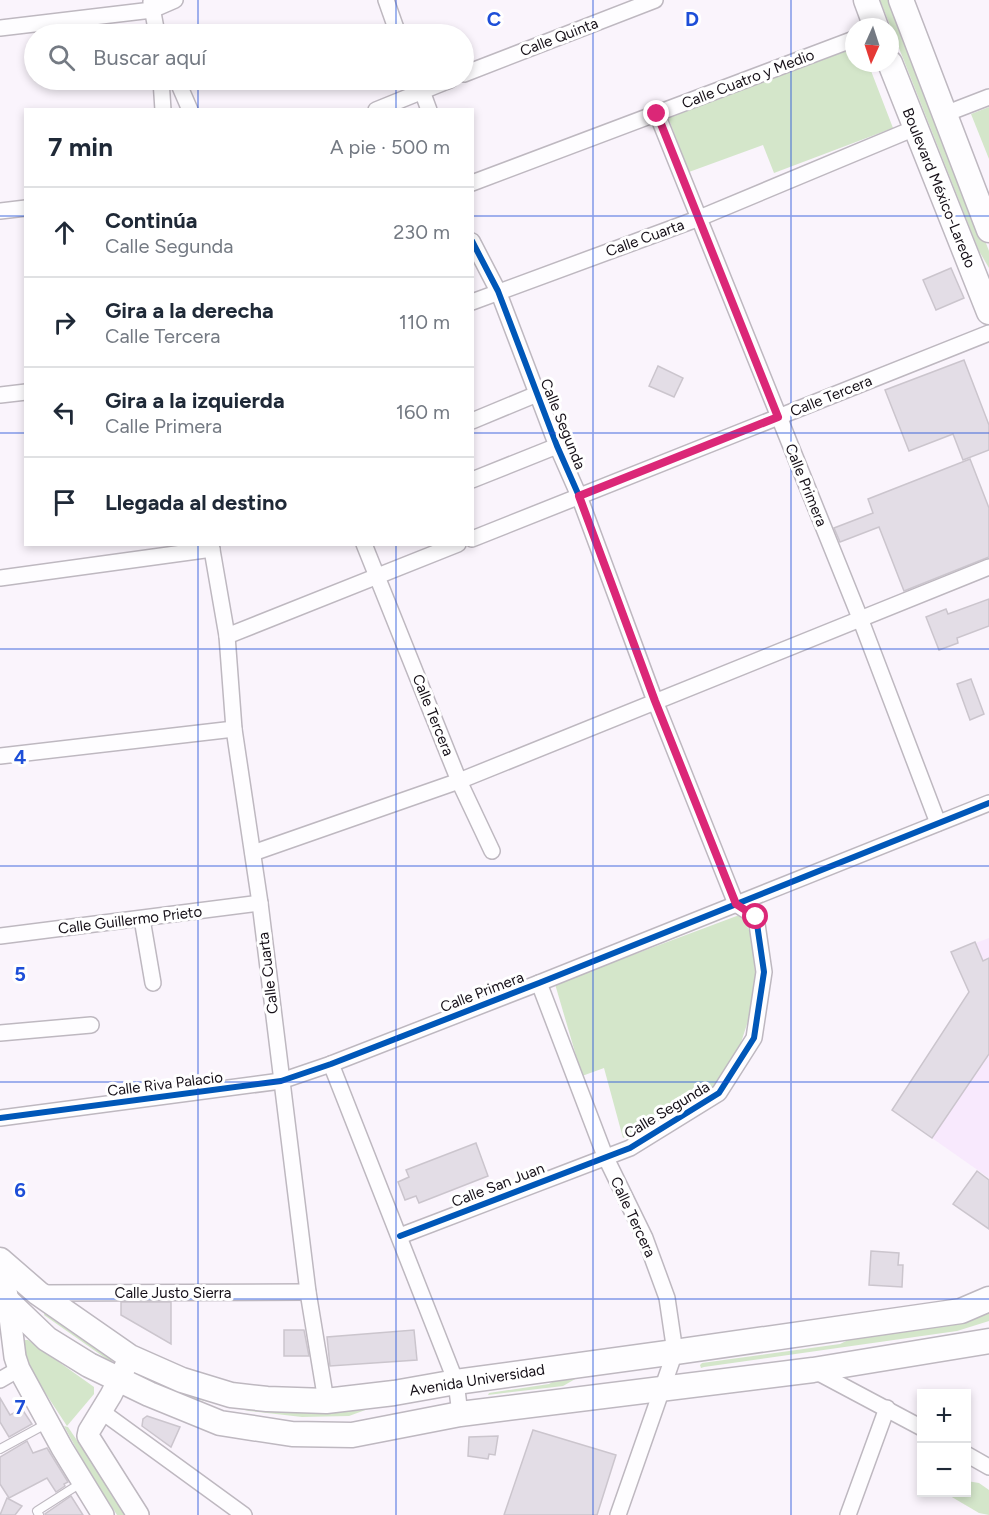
<!DOCTYPE html>
<html lang="es">
<head>
<meta charset="utf-8">
<style>
  body { margin:0; font-family:Figtree,sans-serif; background:#f2f2f3; color:#1f2937 }
  .controls { position:absolute; right:18px; bottom:18px; display:grid; overflow:hidden; border-radius:0px; box-shadow:0 3px 9px #0003 }
  .controls button { width:54px; height:54px; display:grid; place-items:center; padding:0; border:0; border-bottom:2px solid #e0e1e3; background:#fff; color:#1f2937; font:30px sans-serif }
  .compass { position:absolute; left:845px; top:18px; width:54px; height:54px; border-radius:50%; background:#fff; box-shadow:0 3px 9px #0003; rotate:183deg }
  .stop { position:absolute; width:18px; height:18px; margin:-14px; border:4px solid #db2777; border-radius:50%; background:#fff }
  .stop.end { background:#db2777; border-color:#fff; box-shadow:0 2px 6px #0008 }
  .list { margin:0; padding:0; list-style:none }
  h2 { display:flex; justify-content:space-between; align-items:center; height:78px; margin:0; padding:0 24px; font-size:26px }
  h2 small { font-size:20px; font-weight:400; color:#747a83 }
  .list li { display:grid; grid-template-columns:39px 1fr auto; gap:18px; align-items:center; box-sizing:border-box; height:90px; padding:0 24px; border-top:2px solid #e0e1e3 }
  .list b { display:block; font-size:22px; white-space:nowrap }
  .list p { margin:0; font-size:20px; white-space:nowrap; color:#747a83 }
  .list em { font-size:20px; font-style:normal; color:#747a83 }
  .icon { flex:none; width:33px; height:33px; fill:none; stroke:currentColor; stroke-width:2; stroke-linecap:round; stroke-linejoin:round }
  .map { position:relative; flex:none; width:989px; height:1515px; overflow:hidden }
  .search { position:absolute; background:#fff; box-shadow:0 3px 9px #0003; left:24px; top:24px; width:450px; height:66px; display:flex; align-items:center; gap:15px; box-sizing:border-box; padding:0 21px; border-radius:33px; color:#747a83; font-size:22px }
  .panel { position:absolute; background:#fff; box-shadow:0 3px 9px #0003; left:24px; top:108px; width:450px; height:438px; border-radius:0px }
  .map>svg:first-child { display:block }
  .built { fill:#f8e9fd }
  .green { fill:#d4e6ca }
  .building { fill:#e3dde6; stroke:#cbc5cd; stroke-width:1.5 }
  .lines { fill:none; stroke-linecap:round; stroke-linejoin:round }
  .service-casing { stroke:#beb8c0; stroke-width:10 }
  .minor-casing { stroke:#beb8c0; stroke-width:18 }
  .secondary-casing { stroke:#beb8c0; stroke-width:24 }
  .primary-casing { stroke:#beb8c0; stroke-width:27 }
  .service { stroke:#fefdff; stroke-width:8 }
  .minor { stroke:#fefdff; stroke-width:15 }
  .secondary { stroke:#fefdff; stroke-width:21 }
  .primary { stroke:#fefdff; stroke-width:24 }
  .cycleway-casing { stroke:#fff; stroke-width:10 }
  .cycleway { stroke:#0057b8; stroke-width:6 }
  .route { stroke:#db2777; stroke-width:8 }
  .grid { fill:none; stroke:#1d4ed8; stroke-width:1.5; stroke-opacity:0.55 }
  .labels { text-anchor:middle; stroke-width:6; stroke-linejoin:round; paint-order:stroke }
  .street-label { font-size:15px; fill:#150f17; stroke:#fff }
  .grid-label { font-size:20px; text-anchor:middle; font-weight:bold; fill:#1d4ed8; stroke:#fff; stroke-width:6; stroke-linejoin:round; paint-order:stroke }
</style>
</head>
<body>
<div class="map">
<svg width="989" height="1515" viewBox="0 0 989 1515">
  <rect width="100%" height="100%" fill="#faf4fc"/>
  <polygon class="built" points="989,938 989,1178 892,1110 969,992 951,952"/>
  <g class="green">
    <polygon points="880,0 891,0 901,25 989,251 989,268 979,251"/>
    <polygon points="854,48 854,63 868,63 893,128 774,173 763,145 689,172 668,117"/>
    <polygon points="989,107 989,159 971,114"/>
    <polygon points="742,914 751,935 756,980 748,1021 737,1055 714,1089 681,1111 623,1138 604,1068 582,1076 555,984"/>
    <polygon points="989,1310 989,1321 957,1331 704,1367 701,1368 700,1365 702,1363 840,1344 861,1334"/>
    <polygon points="45,1312 49,1313 60,1324 113,1360 111,1362 44,1315"/>
    <polygon points="23,1340 28,1340 94,1387 94,1394 67,1426 21,1356"/>
    <polygon points="639,1369 577,1378 563,1386 488,1395 489,1393 549,1384 564,1375"/>
    <polygon points="139,1373 379,1405 349,1416 302,1417 249,1411 196,1399 145,1379"/>
    <polygon points="64,1426 68,1427 127,1515 117,1515 88,1470"/>
    <polygon points="967,1481 979,1483 989,1490 989,1515 979,1513 945,1493 966,1492"/>
  </g>
  <g class="building">
    <polygon points="951,268 964,298 936,310 923,280"/>
    <polygon points="964,360 989,425 989,450 963,460 953,434 909,451 885,390"/>
    <polygon points="658,366 683,378 674,397 649,386"/>
    <polygon points="970,459 989,508 989,557 904,591 879,527 840,542 834,528 873,513 868,499"/>
    <polygon points="989,599 989,626 957,638 958,643 939,650 926,617 946,609 948,614"/>
    <polygon points="971,679 984,714 970,720 957,684"/>
    <polygon points="975,942 983,961 989,958 989,1054 932,1138 892,1110 969,992 951,952"/>
    <polygon points="476,1143 488,1176 419,1203 416,1196 405,1200 398,1182 409,1177 406,1170"/>
    <polygon points="977,1171 989,1180 989,1229 953,1204"/>
    <polygon points="871,1251 899,1253 898,1265 903,1265 902,1287 869,1285"/>
    <polygon points="121,1302 171,1302 171,1344 121,1315"/>
    <polygon points="284,1330 304,1330 309,1356 284,1356"/>
    <polygon points="414,1330 417,1360 330,1366 327,1337"/>
    <polygon points="0,1398 10,1415 22,1409 32,1424 9,1437 0,1422"/>
    <polygon points="147,1416 180,1427 171,1447 142,1426 143,1419"/>
    <polygon points="533,1430 616,1455 597,1515 504,1515"/>
    <polygon points="498,1436 495,1455 489,1454 488,1459 468,1456 469,1437"/>
    <polygon points="27,1441 33,1453 47,1448 68,1482 64,1484 65,1486 56,1492 47,1478 9,1498 0,1484 0,1457"/>
    <polygon points="71,1496 83,1515 45,1515 45,1514"/>
    <polygon points="7,1498 22,1506 15,1515 0,1515"/>
  </g>
  <g class="lines">
    <defs>
      <g id="service">
        <polyline points="0,1449 46,1424"/>
        <polyline points="39,1515 37,1511 81,1483"/>
      </g>
      <g id="minor">
        <polyline points="386,0 398,34"/>
        <polyline points="151,2 157,34"/>
        <polyline points="0,28 152,10 175,0"/>
        <polyline points="464,74 655,0"/>
        <polyline points="161,80 163,110"/>
        <polyline points="177,80 190,110"/>
        <polyline points="418,80 429,110"/>
        <polyline points="376,110 450,80"/>
        <polyline points="657,114 860,618 938,823"/>
        <polyline points="945,114 989,97"/>
        <polyline points="472,183 854,39"/>
        <polyline points="0,211 26,208"/>
        <polyline points="472,302 697,219 915,128"/>
        <polyline points="0,395 26,392"/>
        <polyline points="472,421 537,394"/>
        <polyline points="472,480 557,446"/>
        <polyline points="472,539 989,333"/>
        <polyline points="211,544 227,636 234,729 260,903 308,1292 326,1401"/>
        <polyline points="364,544 459,781 492,851"/>
        <polyline points="0,578 212,549"/>
        <polyline points="227,636 458,544"/>
        <polyline points="0,756 234,729"/>
        <polyline points="253,853 459,781 989,567"/>
        <polyline points="142,919 153,983"/>
        <polyline points="0,936 260,903"/>
        <polyline points="539,983 605,1156 645,1238 667,1298 675,1352 618,1515"/>
        <polyline points="0,1033 91,1025"/>
        <polyline points="331,1064 456,1382 460,1414"/>
        <polyline points="0,1118 281,1081 331,1064 539,983 989,803"/>
        <polyline points="400,1236 630,1148 719,1093 754,1038 764,972 756,917 736,904 655,701 579,496 557,446 498,291 472,241"/>
        <polyline points="41,1293 308,1292"/>
        <polyline points="813,1370 922,1428"/>
        <polyline points="0,1380 19,1369"/>
        <polyline points="101,1411 244,1515"/>
        <polyline points="966,1454 989,1467"/>
        <polyline points="848,1515 887,1408"/>
      </g>
      <g id="secondary">
        <polyline points="0,1260 8,1301 15,1357 19,1369 62,1448 103,1515"/>
        <polyline points="130,1357 111,1395 89,1431 88,1436 138,1515"/>
      </g>
      <g id="primary">
        <polyline points="866,0 876,27"/>
        <polyline points="901,0 989,230"/>
        <polyline points="890,63 989,312"/>
        <polyline points="0,1260 38,1293 130,1357 182,1380 231,1395 267,1399 326,1401 394,1393 456,1382 675,1352 961,1311 989,1299"/>
        <polyline points="0,1294 47,1339 89,1365 149,1394 220,1423 292,1434 352,1435 460,1414 813,1370 989,1341"/>
      </g>
    </defs>
    <use href="#service" class="service-casing"/>
    <use href="#minor" class="minor-casing"/>
    <use href="#secondary" class="secondary-casing"/>
    <use href="#primary" class="primary-casing"/>
    <use href="#service" class="service"/>
    <use href="#minor" class="minor"/>
    <use href="#secondary" class="secondary"/>
    <use href="#primary" class="primary"/>
    <defs>
      <g id="cycleway">
        <polyline points="0,1118 281,1081 331,1064 539,983 989,803"/>
        <polyline points="400,1236 630,1148 719,1093 754,1038 764,972 756,917 736,904 655,701 579,496 557,446 498,291 472,241"/>
      </g>
    </defs>
    <use href="#cycleway" class="cycleway-casing"/>
    <use href="#cycleway" class="cycleway"/>
  </g>
  <g class="lines">
    <polyline class="route" points="657,114 778,417 579,496 655,701 736,904 756,917"/>
  </g>
  <path class="grid" d="M198,0V34M396,0V34M593,0V1515M791,0V1515M198,80V110M396,80V110M0,216H26M472,216H989M0,433H26M472,433H989M198,544V1515M396,544V1515M0,649H989M0,866H989M0,1082H989M0,1299H989"/>
  <g class="labels">
    <g class="street-label">
      <text transform="translate(559 37) rotate(-21)" y="5">Calle Quinta</text>
      <text transform="translate(748 79) rotate(-21)" y="5">Calle Cuatro y Medio</text>
      <text transform="translate(939 188) rotate(68)" y="5">Boulevard México-Laredo</text>
      <text transform="translate(645 238) rotate(-20)" y="5">Calle Cuarta</text>
      <text transform="translate(831 396) rotate(-22)" y="5">Calle Tercera</text>
      <text transform="translate(563 424) rotate(68)" y="5">Calle Segunda</text>
      <text transform="translate(806 485) rotate(68)" y="5">Calle Primera</text>
      <text transform="translate(433 715) rotate(68)" y="5">Calle Tercera</text>
      <text transform="translate(130 920) rotate(-7)" y="5">Calle Guillermo Prieto</text>
      <text transform="translate(268 973) rotate(-97)" y="5">Calle Cuarta</text>
      <text transform="translate(482 992) rotate(-21)" y="5">Calle Primera</text>
      <text transform="translate(165 1084) rotate(-7)" y="5">Calle Riva Palacio</text>
      <text transform="translate(667 1110) rotate(-31)" y="5">Calle Segunda</text>
      <text transform="translate(498 1185) rotate(-21)" y="5">Calle San Juan</text>
      <text transform="translate(633 1217) rotate(65)" y="5">Calle Tercera</text>
      <text x="173" y="1298">Calle Justo Sierra</text>
      <text transform="translate(477 1380) rotate(-9)" y="5">Avenida Universidad</text>
    </g>
  </g>
  <g class="grid-label">
    <text x="494" y="26">C</text>
    <text x="692" y="26">D</text>
    <text x="20" y="764">4</text>
    <text x="20" y="981">5</text>
    <text x="20" y="1197">6</text>
    <text x="20" y="1414">7</text>
  </g>
</svg>
<div class="controls">
<button>+</button>
<button>−</button>
</div>
<svg class="compass" viewBox="-18 -18 36 36"><path d="M0-13l5 13h-10z" fill="#e53935"/><path d="M0 13l5-13h-10z" fill="#747a83"/></svg>
<div class="stop" style="left:756px;top:917px"></div>
<div class="stop end" style="left:657px;top:114px"></div>
<div class="search"><svg class="icon" aria-label="search" viewBox="0 0 24 24"><circle cx="10" cy="10" r="6"/><path d="M15 15l6 6"/></svg>Buscar aquí</div>
<section class="panel">
<h2>7 min<small>A pie · 500 m</small></h2>
<ul class="list">
<li><svg class="icon" aria-label="ahead" viewBox="0 0 24 24"><path d="M12 20V5M6 11l6-6 6 6"/></svg><div><b>Continúa</b><p>Calle Segunda</p></div><em>230 m</em></li>
<li><svg class="icon" aria-label="right" viewBox="0 0 24 24"><path d="M7 20v-9h11M14 6l5 5-5 5"/></svg><div><b>Gira a la derecha</b><p>Calle Tercera</p></div><em>110 m</em></li>
<li><svg class="icon" aria-label="left" viewBox="0 0 24 24"><path d="M17 20v-9H6M10 6l-5 5 5 5"/></svg><div><b>Gira a la izquierda</b><p>Calle Primera</p></div><em>160 m</em></li>
<li><svg class="icon" aria-label="arrive" viewBox="0 0 24 24"><path d="M6 21V4h12l-3 4 3 4H6"/></svg><div><b>Llegada al destino</b></div></li>
</ul>
</section>
</div>
</body>
</html>
